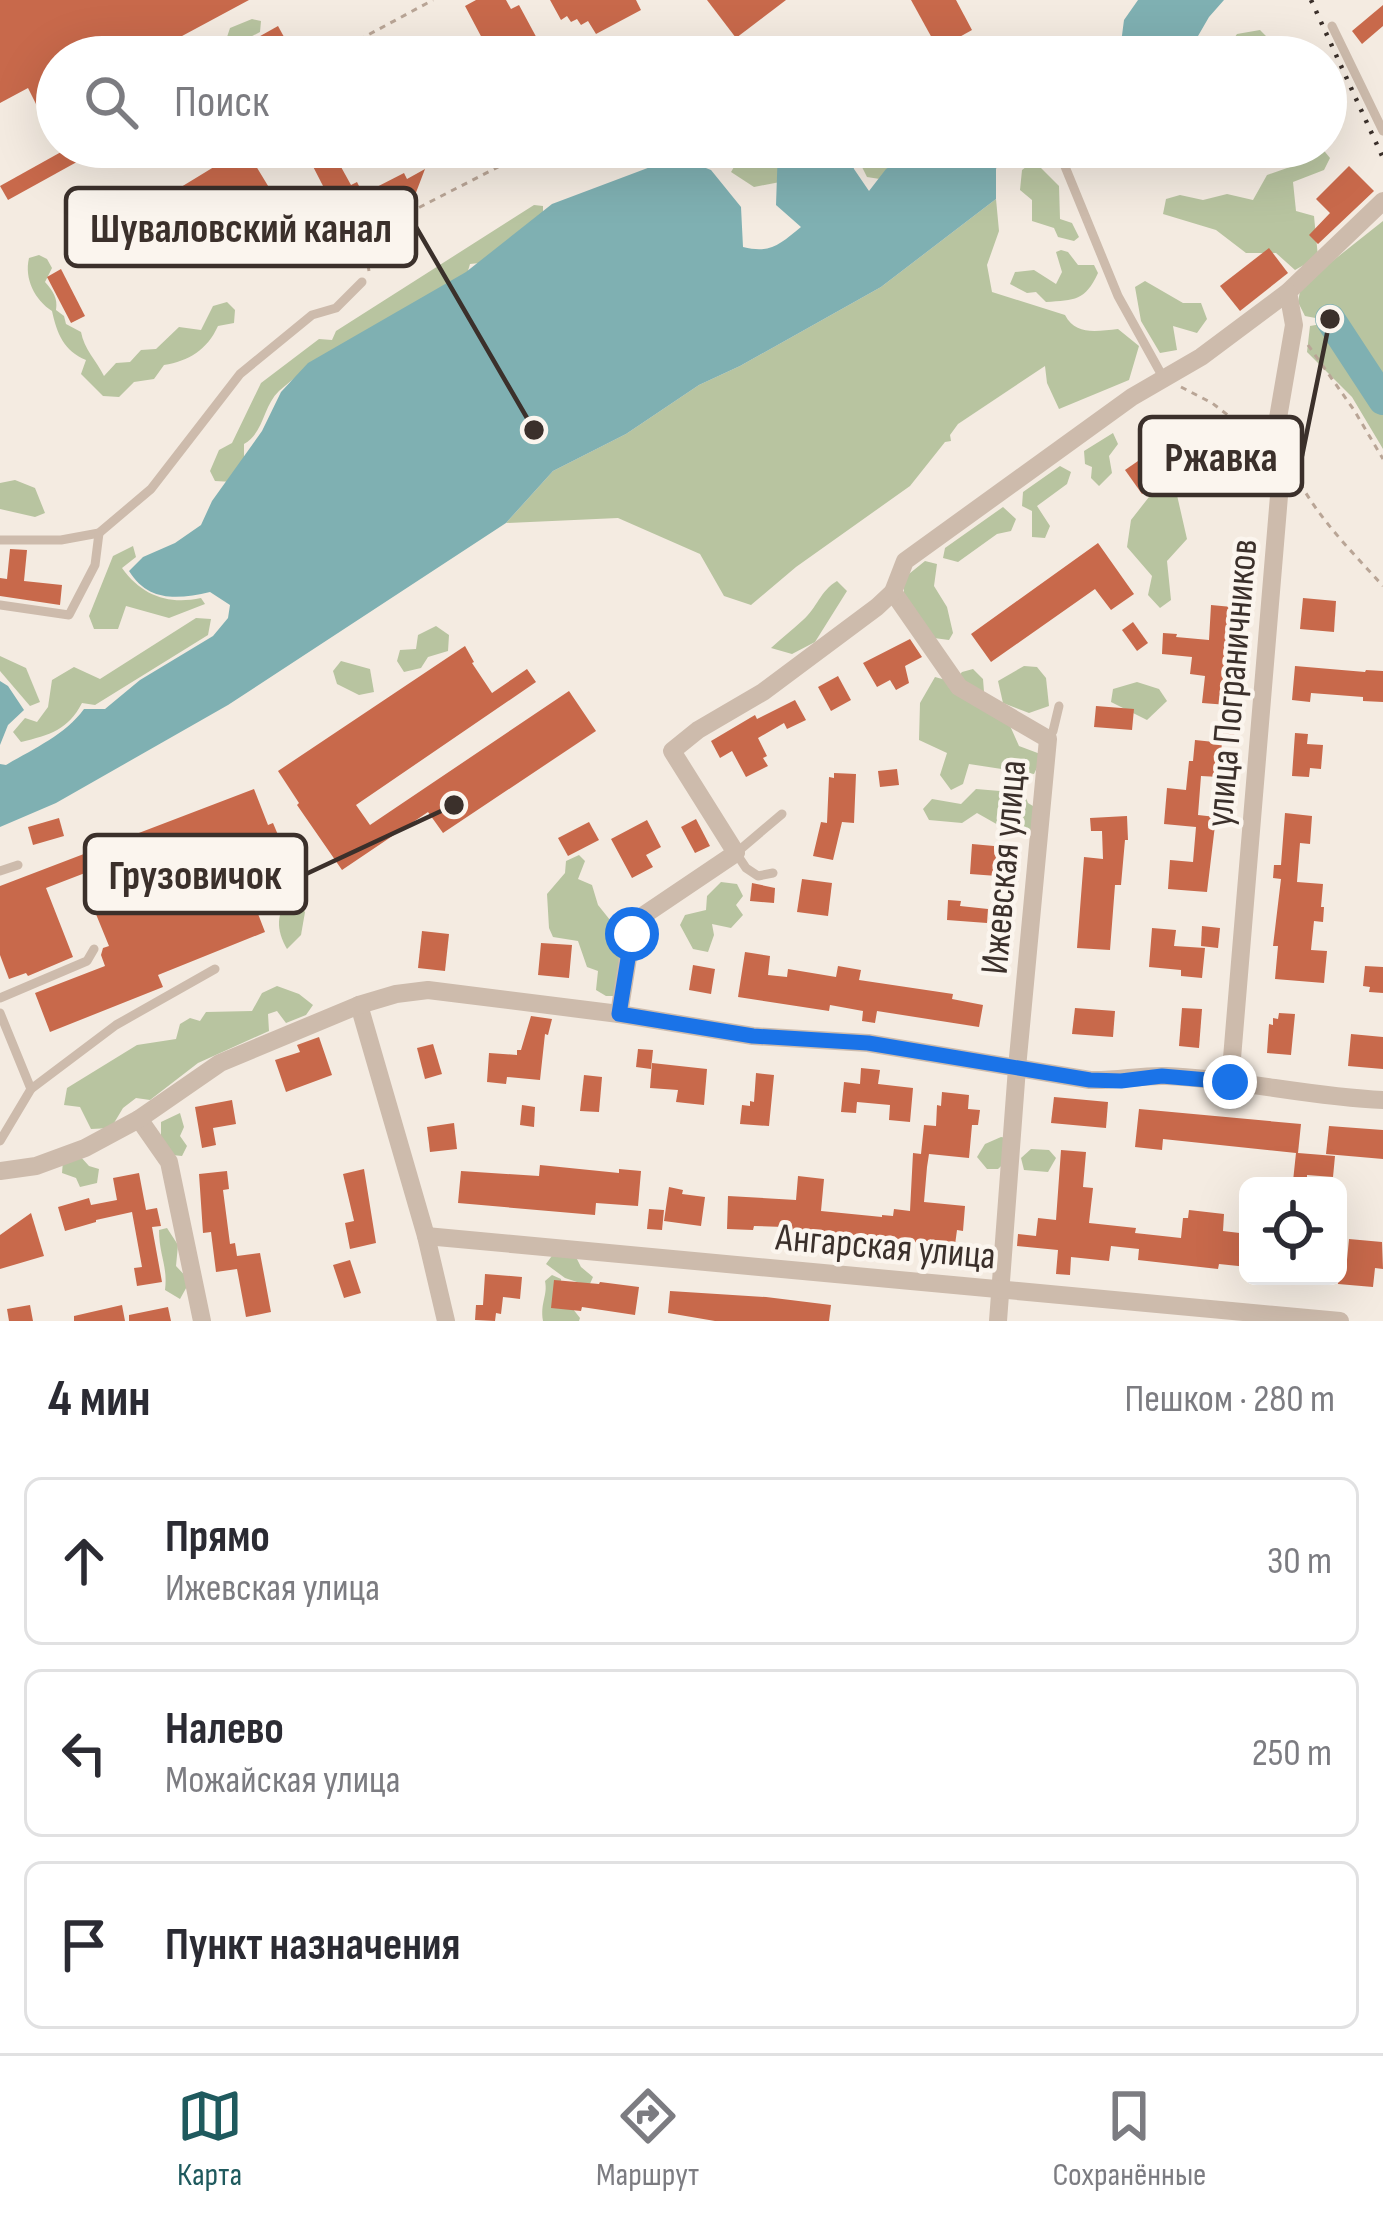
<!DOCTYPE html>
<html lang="ru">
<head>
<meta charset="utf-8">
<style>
  body { margin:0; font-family:"Sofia Sans Condensed",sans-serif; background:#f2f2f3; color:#2b2b33 }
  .controls { position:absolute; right:36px; bottom:36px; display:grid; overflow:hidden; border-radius:18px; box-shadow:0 12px 48px #0002 }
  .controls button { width:108px; height:108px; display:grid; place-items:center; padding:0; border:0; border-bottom:3px solid #e1e1e2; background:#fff; color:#2b2b33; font:60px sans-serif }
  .stop { position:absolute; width:36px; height:36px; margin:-27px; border:9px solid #1a73e8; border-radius:50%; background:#fff }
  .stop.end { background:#1a73e8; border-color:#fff; box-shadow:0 3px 12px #0008 }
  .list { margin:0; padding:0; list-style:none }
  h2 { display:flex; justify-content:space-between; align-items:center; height:156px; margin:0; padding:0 48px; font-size:51px }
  h2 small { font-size:39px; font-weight:400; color:#7c7c81 }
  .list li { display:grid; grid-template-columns:78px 1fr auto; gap:36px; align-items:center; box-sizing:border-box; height:168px; margin:0 24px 24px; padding:0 24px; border:3px solid #e1e1e2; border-radius:18px }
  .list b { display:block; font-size:45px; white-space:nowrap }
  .list p { margin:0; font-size:39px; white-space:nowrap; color:#7c7c81 }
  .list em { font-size:39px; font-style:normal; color:#7c7c81 }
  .icon { flex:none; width:66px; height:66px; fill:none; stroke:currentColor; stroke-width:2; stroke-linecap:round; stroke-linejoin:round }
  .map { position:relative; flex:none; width:1383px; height:1321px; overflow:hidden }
  .search { position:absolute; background:#fff; box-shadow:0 12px 48px #0002; left:36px; right:36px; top:36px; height:132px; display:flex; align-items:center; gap:30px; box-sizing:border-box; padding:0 42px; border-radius:66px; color:#7c7c81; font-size:45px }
  .sheet { height:732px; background:#fff }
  nav { display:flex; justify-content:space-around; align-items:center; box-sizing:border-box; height:168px; border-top:3px solid #e1e1e2; background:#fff; font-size:33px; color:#7c7c81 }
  nav a { display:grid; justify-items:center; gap:6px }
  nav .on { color:#1f5a5e }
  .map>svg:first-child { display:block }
  .green { fill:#b8c4a0 }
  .water { fill:#7fb0b2 }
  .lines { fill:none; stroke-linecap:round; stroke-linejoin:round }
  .river { stroke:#7fb0b2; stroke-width:30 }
  .building { fill:#c8694b }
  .path { stroke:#b9a596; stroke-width:3; stroke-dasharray:6 6; stroke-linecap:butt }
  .lane { stroke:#cdbbac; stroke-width:9 }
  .street { stroke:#cdbbac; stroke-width:18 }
  .rail { stroke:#3b302b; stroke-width:4.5; stroke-dasharray:3 9; stroke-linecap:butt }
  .route { stroke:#1a73e8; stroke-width:15 }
  .labels { text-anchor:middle; stroke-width:9; stroke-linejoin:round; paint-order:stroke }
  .street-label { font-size:39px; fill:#3b302b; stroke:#fbf5ee }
  .leader { fill:none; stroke:#3b302b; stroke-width:4.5 }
  .callout-dot { fill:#3b302b; stroke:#fbf5ee; stroke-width:4.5 }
  .callout { fill:#fbf5ee; stroke:#3b302b; stroke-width:4.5 }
  .callout-label { font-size:42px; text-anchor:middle; font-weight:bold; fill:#3b302b }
</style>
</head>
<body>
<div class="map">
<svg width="1383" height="1321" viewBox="0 0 1383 1321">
  <rect width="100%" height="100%" fill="#f4ebe1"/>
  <g class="green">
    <polygon points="252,19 261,21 260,32 241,42 247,57 210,56 204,47 211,39 224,46 230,28"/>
    <polygon points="1260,30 1276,46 1304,57 1245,57 1230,44 1237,34"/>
    <polygon points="746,147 783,151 780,182 754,187 731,172"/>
    <polygon points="852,147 928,147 886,180 867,177"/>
    <polygon points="1288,147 1321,147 1330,158 1324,170 1293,182 1296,211 1314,216 1318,257 1295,270 1276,253 1246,253 1216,230 1163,214 1166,199 1180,195 1203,200 1227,194 1253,200 1267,175 1290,167"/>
    <polygon points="1034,161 1059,186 1060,219 1072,223 1079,237 1074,241 1058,237 1054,228 1032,221 1032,200 1020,190 1022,170"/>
    <path d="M996,199L999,231L987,265L992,292L1065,315C1076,336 1097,331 1118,329L1139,346L1129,380L1059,409L1047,383L1045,366L958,424L950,435L951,441L945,442L910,486L796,567L751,605L724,596L700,554L618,518L506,523L553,471L626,434L699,385L740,366L881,287Z"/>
    <path d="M534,205L543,206V214L489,262L470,264L465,281C403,314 332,344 279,391C263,406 264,433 244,444V462L233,482L215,481L210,471L219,450L232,443L261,383L319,339L332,340L336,331Z"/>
    <polygon points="1383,221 1383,382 1347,324 1305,316 1298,302 1301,286"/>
    <path d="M1061,250L1068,252L1078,265H1094L1098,273C1085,301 1075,300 1046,302L1036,292L1027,293L1010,284L1015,272L1034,270L1056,284L1062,272L1056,252Z"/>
    <path d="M39,255L47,259L52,268L45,282C53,291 58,298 56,310L64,316L66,324L81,332C84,349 96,360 104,376L116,363L130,362L141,350L156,349L179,327L201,330L213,306L227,302L235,310L234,323L218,326C207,350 189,361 164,365L154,379L134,382L119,397L103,396L81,374L86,360C64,351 57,334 52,311C35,300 24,279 29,258Z"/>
    <polygon points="1145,281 1183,303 1201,303 1207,319 1197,333 1173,326 1177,350 1160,353 1141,321 1135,287"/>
    <polygon points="1327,323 1346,331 1383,392 1383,449 1352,397 1307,352 1310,326"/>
    <polygon points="1113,433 1118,444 1109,456 1112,473 1099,486 1091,478 1092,467 1085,464 1084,451"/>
    <polygon points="1060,466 1071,472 1067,484 1037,506 1050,526 1045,538 1032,537 1032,511 1022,506 1023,492"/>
    <polygon points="1163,479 1174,482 1187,539 1167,561 1171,600 1160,608 1148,595 1152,576 1127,547 1131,520"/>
    <polygon points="15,480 35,488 45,513 35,517 0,509 0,483"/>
    <polygon points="1003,507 1016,519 1011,531 997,534 958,562 943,558 945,548"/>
    <path d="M133,546L136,557L122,568C142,596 169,605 201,598L205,604L169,618L126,606L118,629H94L89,616L113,556Z"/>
    <polygon points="925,561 937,564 934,586 947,607 953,633 949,640 934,638 904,593 904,578"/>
    <path d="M837,581L847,591L815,642L792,654L771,648C782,638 792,630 803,620C817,608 820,591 837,581Z"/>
    <path d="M196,618L211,619L208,635L95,705L82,703C68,730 50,735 21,742L13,732L25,718L37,722L48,707L52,680L74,667L100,679Z"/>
    <polygon points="436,626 449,635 448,651 428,657 421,668 404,672 397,661 400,650 416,649 418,635"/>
    <polygon points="0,656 26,668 40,702 30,706 0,671"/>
    <polygon points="341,661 370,669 374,692 359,695 337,684 333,671"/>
    <polygon points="1024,666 1037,667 1046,678 1049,706 1029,713 1003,703 998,681"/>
    <polygon points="973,669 983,679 985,704 1007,719 1019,746 1043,755 1034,774 969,764 963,784 951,790 940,775 947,753 919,740 920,703 935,677 953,682 962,672"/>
    <polygon points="1137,682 1159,689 1167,701 1147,720 1111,702 1113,689"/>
    <polygon points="976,789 1024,793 1028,803 1038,809 1032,831 1007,830 977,813 962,823 929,820 923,809 932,799 961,804"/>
    <polygon points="579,855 585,861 578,879 592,885 598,905 618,930 620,979 614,996 606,996 596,990 598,971 587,967 578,941 553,937 549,928 547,894 565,873 566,861"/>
    <polygon points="721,882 737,884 743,896 736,905 743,915 731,928 712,924 714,935 708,952 693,949 680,925 685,915 706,910 707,896"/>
    <path d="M292,896L305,912L301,935L287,949C276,930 275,912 292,896Z"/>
    <polygon points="277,986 299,994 313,1005 306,1015 286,1023 277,1011 268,1014 269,1031 198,1063 150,1100 136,1098 123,1108 111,1128 91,1129 80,1107 64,1105 67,1088 137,1045 176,1039 180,1024 190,1018 200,1021 206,1012 252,1011 262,993"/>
    <polygon points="180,1113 184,1127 180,1136 187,1146 182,1156 172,1155 161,1139 161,1122"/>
    <polygon points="1001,1137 1014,1139 1015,1153 998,1169 987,1169 977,1157 985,1144"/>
    <polygon points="1031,1149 1049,1150 1056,1158 1048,1172 1024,1170 1021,1158"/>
    <polygon points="79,1155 89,1166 99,1169 97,1183 80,1187 76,1178 62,1173 63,1161"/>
    <path d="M167,1228L178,1245L176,1266L190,1281L180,1299L165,1290C168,1266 159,1255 159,1230Z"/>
    <polygon points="554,1253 574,1253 581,1267 593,1277 589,1286 565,1278 546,1264"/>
    <path d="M552,1275L561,1279L562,1295L580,1318L579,1321H543C540,1302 548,1296 545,1281Z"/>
  </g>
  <g class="water">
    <polygon points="1138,0 1224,0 1209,17 1187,55 1182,57 1099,57 1121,43 1124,20"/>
    <path d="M778,147H848L854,169L869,191L886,169L924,147H1005L996,169V199L881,287L740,366L699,385L626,434L553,471L506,523L228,705L56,803L0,827V764L6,765C33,749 65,735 84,709H105L140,680L213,636L228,618L230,605L210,592C179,599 149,603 129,571L143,557L175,543L201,525L212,501L262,431L281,392L308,363L466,272L552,204L653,166L683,159L711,170L741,207L743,247C771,254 780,244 801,227L776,205Z"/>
    <polygon points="0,681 8,686 24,710 8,725 0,745"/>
  </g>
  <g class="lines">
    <polyline class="river" points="1330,319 1383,400"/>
  </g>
  <g class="building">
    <polygon points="0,0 249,0 143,57 57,57 57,103 40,112 28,88 0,103"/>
    <polygon points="476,0 506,0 511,9 519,5 547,57 492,57 465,6"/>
    <polygon points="550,0 636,0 641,10 596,34 588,21 581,25 577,19 571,22 567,16 561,20"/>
    <polygon points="707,0 786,0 736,38"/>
    <polygon points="911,0 956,0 972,30 938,49"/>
    <polygon points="1383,5 1383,26 1362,44 1352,31"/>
    <polygon points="278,26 295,57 253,57 246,44"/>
    <polygon points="70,147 104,147 8,200 0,186"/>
    <polygon points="303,147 330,147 351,185 357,182 363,194 404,173 407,179 425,169 412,203 364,228 361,222 352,226 349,219 340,219"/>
    <polygon points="245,148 279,204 241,227 224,198 180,225 163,198"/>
    <polygon points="1349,166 1374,191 1318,244 1309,235 1330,213 1316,199"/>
    <polygon points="1269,248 1288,273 1240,311 1220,286"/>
    <polygon points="61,269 85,316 71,323 47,277"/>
    <polygon points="1138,461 1155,485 1142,494 1125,470"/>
    <polygon points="1098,543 1134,594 1111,610 1095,589 991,662 971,634"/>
    <polygon points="10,549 27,550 24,581 62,585 60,605 0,596 0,578 7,579"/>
    <polygon points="1303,598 1336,601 1334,632 1300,629"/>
    <polygon points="1211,605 1232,607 1228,660 1232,660 1228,705 1202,703 1205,676 1190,674 1192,657 1162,654 1163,633 1177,634 1176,637 1209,640"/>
    <polygon points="1133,622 1148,643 1137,651 1122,630"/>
    <polygon points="910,639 922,657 905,666 909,683 896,690 890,680 877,687 863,663"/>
    <polygon points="465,646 474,662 472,663 492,693 527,669 536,682 356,805 370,825 569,691 596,731 443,833 428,812 342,870 297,805 299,803 278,771"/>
    <polygon points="1295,666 1365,672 1366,670 1383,671 1383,702 1363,701 1363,697 1311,693 1310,702 1292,700"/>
    <polygon points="838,676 851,700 831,711 818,687"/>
    <polygon points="795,700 806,720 787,729 784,723 758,738 767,756 763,758 768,766 746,777 732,751 720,758 711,741 755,715 757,719"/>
    <polygon points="1096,706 1134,709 1132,730 1094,727"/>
    <polygon points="1216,728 1235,729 1233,743 1222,742 1219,777 1201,776 1198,815 1216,817 1207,892 1168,889 1170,860 1193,862 1196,827 1164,824 1167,788 1186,790 1189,761 1193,761 1195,740 1214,742"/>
    <polygon points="1295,733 1308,734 1307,744 1323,745 1321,769 1310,768 1309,777 1292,776"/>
    <polygon points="897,769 899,785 880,787 878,771"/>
    <polygon points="834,773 856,774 854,823 842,822 833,860 813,856 821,822 827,823 829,777 834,778"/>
    <polygon points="254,789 268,825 273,823 286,854 268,861 283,893 255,906 265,932 158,975 163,987 50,1032 35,993 105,966 101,955 103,948 109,946 91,902 122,890 111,863 46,888 73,957 28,976 26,973 9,979 0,955 0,886"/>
    <polygon points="1285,813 1312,816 1310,844 1300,843 1297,882 1323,884 1321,907 1324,907 1323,922 1314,921 1311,950 1327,951 1324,983 1275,979 1278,946 1273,946 1281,879 1273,878 1274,865 1281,865"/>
    <polygon points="1127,816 1128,840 1125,840 1121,885 1115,885 1110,950 1077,948 1084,857 1103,859 1102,831 1091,831 1090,818"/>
    <polygon points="59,818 64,836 33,845 28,827"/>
    <polygon points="696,819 710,846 695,853 681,827"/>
    <polygon points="647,820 661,847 646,855 653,867 632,878 611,839"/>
    <polygon points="589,822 599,840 568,856 558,838"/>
    <polygon points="972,844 994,846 994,849 1000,850 997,876 970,874"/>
    <polygon points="802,879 832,883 828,916 797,912"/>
    <polygon points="752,883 775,888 774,903 750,901"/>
    <polygon points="948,900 961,901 960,906 988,909 987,923 947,920"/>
    <polygon points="1202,926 1220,928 1218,948 1201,946"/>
    <polygon points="1152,928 1176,930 1174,946 1205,948 1202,978 1181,976 1181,970 1149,967"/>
    <polygon points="422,931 449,934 445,971 418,968"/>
    <polygon points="541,943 572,945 569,978 538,975"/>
    <polygon points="745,952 770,956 768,975 787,977 788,969 836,977 838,966 861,970 859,980 953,994 952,999 983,1005 979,1027 877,1011 875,1023 862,1021 863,1011 830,1005 829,1011 738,997"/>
    <polygon points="693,965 715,969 711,994 689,990"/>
    <polygon points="1365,966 1383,967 1383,993 1369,992 1370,987 1363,986"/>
    <polygon points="1075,1008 1115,1011 1113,1037 1072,1034"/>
    <polygon points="1182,1008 1202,1009 1199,1048 1179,1046"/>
    <polygon points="1279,1013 1295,1014 1291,1055 1267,1053 1269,1024 1273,1025 1273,1018 1278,1019"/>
    <polygon points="531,1016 552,1019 548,1035 545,1034 540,1080 507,1077 506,1084 487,1082 489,1053 517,1055 517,1050 521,1050"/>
    <polygon points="1351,1034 1383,1037 1383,1069 1348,1066"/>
    <polygon points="319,1037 332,1075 286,1092 275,1060 300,1052 297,1045"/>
    <polygon points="433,1044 442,1074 425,1079 417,1048"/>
    <polygon points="638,1049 653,1050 651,1069 636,1067"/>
    <polygon points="652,1063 707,1069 704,1105 676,1102 678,1090 650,1088"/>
    <polygon points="861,1068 880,1070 878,1084 913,1088 910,1122 889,1120 890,1105 857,1102 856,1113 841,1112 844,1082 860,1084"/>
    <polygon points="756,1073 774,1075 769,1126 740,1124 742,1105 750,1106 750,1101 754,1102"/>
    <polygon points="584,1075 602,1077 599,1112 580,1111"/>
    <polygon points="942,1092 969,1095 968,1109 980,1110 978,1125 972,1125 969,1158 929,1154 927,1167 924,1202 965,1206 963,1231 957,1230 955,1245 839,1237 784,1231 784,1227 754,1226 753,1230 727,1229 728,1196 796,1200 798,1176 824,1179 821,1211 882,1217 882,1215 893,1216 894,1209 910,1211 913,1153 921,1154 924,1125 936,1126 937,1105 941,1106"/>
    <polygon points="1054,1097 1108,1102 1106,1128 1051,1123"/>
    <polygon points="232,1100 236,1124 213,1128 216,1145 202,1148 195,1107"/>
    <polygon points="522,1105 535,1107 534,1127 520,1125"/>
    <polygon points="1139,1109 1301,1124 1298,1153 1335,1156 1333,1177 1307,1175 1307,1183 1293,1181 1296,1153 1163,1139 1162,1150 1135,1147"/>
    <polygon points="454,1123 457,1149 430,1152 427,1127"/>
    <polygon points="1329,1126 1383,1130 1383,1159 1326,1154"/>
    <polygon points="1061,1150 1086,1152 1083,1187 1093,1188 1089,1223 1136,1228 1135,1233 1181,1238 1183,1218 1188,1218 1189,1210 1224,1214 1223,1231 1248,1234 1248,1267 1219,1264 1218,1269 1138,1260 1139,1249 1111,1246 1109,1261 1071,1257 1070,1275 1056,1274 1058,1250 1017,1246 1018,1234 1036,1236 1038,1218 1056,1220"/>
    <polygon points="540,1165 619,1173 619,1169 641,1171 638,1206 596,1203 595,1215 458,1203 461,1171 539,1176"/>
    <polygon points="364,1169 376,1243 350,1249 345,1223 354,1221 343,1174"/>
    <polygon points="227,1171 229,1189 223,1190 230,1244 235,1243 237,1256 260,1253 271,1312 246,1317 237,1269 216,1272 211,1232 203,1233 199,1174"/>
    <polygon points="139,1173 146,1210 157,1208 161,1226 152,1227 162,1282 137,1286 134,1268 142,1267 132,1212 96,1220 96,1222 65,1231 58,1207 89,1198 91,1205 117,1200 113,1178"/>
    <polygon points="669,1187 683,1190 682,1194 705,1197 701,1226 664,1221"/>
    <polygon points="649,1209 664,1210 662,1230 647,1229"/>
    <polygon points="31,1213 44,1256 0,1269 0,1235"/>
    <polygon points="1349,1239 1382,1242 1383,1269 1375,1268 1373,1287 1338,1284 1338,1270 1346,1270"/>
    <polygon points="350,1260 361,1293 344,1298 333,1265"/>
    <polygon points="485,1274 522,1277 520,1299 503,1297 501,1314 496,1313 495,1321 475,1320 476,1305 483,1305"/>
    <polygon points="554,1280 599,1284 600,1282 639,1287 635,1315 582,1307 581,1311 551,1308"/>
    <polygon points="670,1291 766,1297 831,1305 829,1321 715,1321 668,1313"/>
    <polygon points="30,1305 33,1321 9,1321 7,1309"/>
    <polygon points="122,1305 125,1321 74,1321 74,1316"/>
    <polygon points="168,1307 171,1321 129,1321 129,1315"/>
  </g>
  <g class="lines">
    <g class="path">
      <polyline points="327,57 433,0"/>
      <polyline points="369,271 365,249 385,237 385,225 529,151"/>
      <polyline points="1308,345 1354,410 1383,459"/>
      <polyline points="1181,387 1212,403 1258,438"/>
      <path d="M1300,483C1321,521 1353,553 1383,586"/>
    </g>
    <g class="lane">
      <polyline points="1332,26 1383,131"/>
      <polyline points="1057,147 1118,296 1164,379"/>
      <polyline points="0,540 61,540 99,533 151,489 240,374 312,315 336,308 362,282"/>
      <polyline points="0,605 69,615 95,565 99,533"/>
      <polyline points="1048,739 1053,731 1059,706"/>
      <polyline points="0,871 18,865"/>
      <polyline points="773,873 758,876 746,868 736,853 782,814"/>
      <polyline points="0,998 87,961 94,949"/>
      <polyline points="0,1013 31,1089"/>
      <polyline points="0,1141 31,1089 116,1025 215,969"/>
    </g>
    <g class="street">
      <polyline points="893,592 959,687 1048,739 1017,1068 998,1321"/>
      <polyline points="359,1005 426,1236 446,1321"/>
      <polyline points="619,1014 632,933 644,915 736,853 672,751 698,730 763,692 877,607 893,592 905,561 1132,397 1201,357 1288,292 1383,201"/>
      <polyline points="1230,1082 1280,484 1272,453 1294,325 1288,292"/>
      <polyline points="139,1119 169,1162 202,1321"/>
      <path d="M0,1171L36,1166L85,1148L139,1119L220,1063L359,1005L396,994L428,990L619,1014L753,1036L868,1043L1090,1080C1116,1081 1141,1075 1166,1076C1239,1079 1310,1097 1383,1100"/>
      <polyline points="426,1236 1340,1321"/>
    </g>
    <polyline class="rail" points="1311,0 1383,158"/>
  </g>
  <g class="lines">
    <polyline class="route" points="632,934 619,1014 753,1036 868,1043 1090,1080 1121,1081 1162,1076 1230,1082"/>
  </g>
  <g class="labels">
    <g class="street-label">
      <text transform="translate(1230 683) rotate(-85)" y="14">улица Пограничников</text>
      <text transform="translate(1002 867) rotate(-85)" y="14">Ижевская улица</text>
      <text transform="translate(886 1245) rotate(5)" y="14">Ангарская улица</text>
    </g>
  </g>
  <path class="leader" d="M534 430L416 227M1330 319L1302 456M454 805L306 874"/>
  <g class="callout-dot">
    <circle cx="534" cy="430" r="12"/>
    <circle cx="1330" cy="319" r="12"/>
    <circle cx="454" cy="805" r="12"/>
  </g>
  <g class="callout">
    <rect x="66" y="188" width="350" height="78" rx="12"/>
    <rect x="1140" y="417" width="162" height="78" rx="12"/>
    <rect x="85" y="835" width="221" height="78" rx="12"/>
  </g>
  <g class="callout-label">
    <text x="241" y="242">Шуваловский канал</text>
    <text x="1221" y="471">Ржавка</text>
    <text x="195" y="889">Грузовичок</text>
  </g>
</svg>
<div class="controls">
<button><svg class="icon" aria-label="locate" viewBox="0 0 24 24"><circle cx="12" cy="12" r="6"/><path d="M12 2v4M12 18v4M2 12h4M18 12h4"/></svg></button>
</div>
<div class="stop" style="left:632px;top:934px"></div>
<div class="stop end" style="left:1230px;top:1082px"></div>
<div class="search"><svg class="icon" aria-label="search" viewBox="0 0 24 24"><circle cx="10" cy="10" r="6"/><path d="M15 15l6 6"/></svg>Поиск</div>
</div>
<section class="sheet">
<h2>4 мин<small>Пешком · 280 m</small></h2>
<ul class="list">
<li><svg class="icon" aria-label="ahead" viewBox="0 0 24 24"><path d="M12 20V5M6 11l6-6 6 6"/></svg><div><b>Прямо</b><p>Ижевская улица</p></div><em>30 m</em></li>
<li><svg class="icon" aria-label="left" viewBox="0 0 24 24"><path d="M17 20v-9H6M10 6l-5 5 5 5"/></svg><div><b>Налево</b><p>Можайская улица</p></div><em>250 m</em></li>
<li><svg class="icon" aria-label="arrive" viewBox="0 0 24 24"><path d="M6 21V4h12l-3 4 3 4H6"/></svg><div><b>Пункт назначения</b></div></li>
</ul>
</section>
<nav>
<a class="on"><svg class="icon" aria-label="map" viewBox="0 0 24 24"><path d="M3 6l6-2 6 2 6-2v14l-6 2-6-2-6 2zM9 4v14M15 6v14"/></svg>Карта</a>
<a><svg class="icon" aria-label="directions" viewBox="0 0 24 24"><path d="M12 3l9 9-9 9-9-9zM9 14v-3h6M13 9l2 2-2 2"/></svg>Маршрут</a>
<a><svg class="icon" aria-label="saved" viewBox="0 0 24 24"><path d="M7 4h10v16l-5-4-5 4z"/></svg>Сохранённые</a>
</nav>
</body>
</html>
